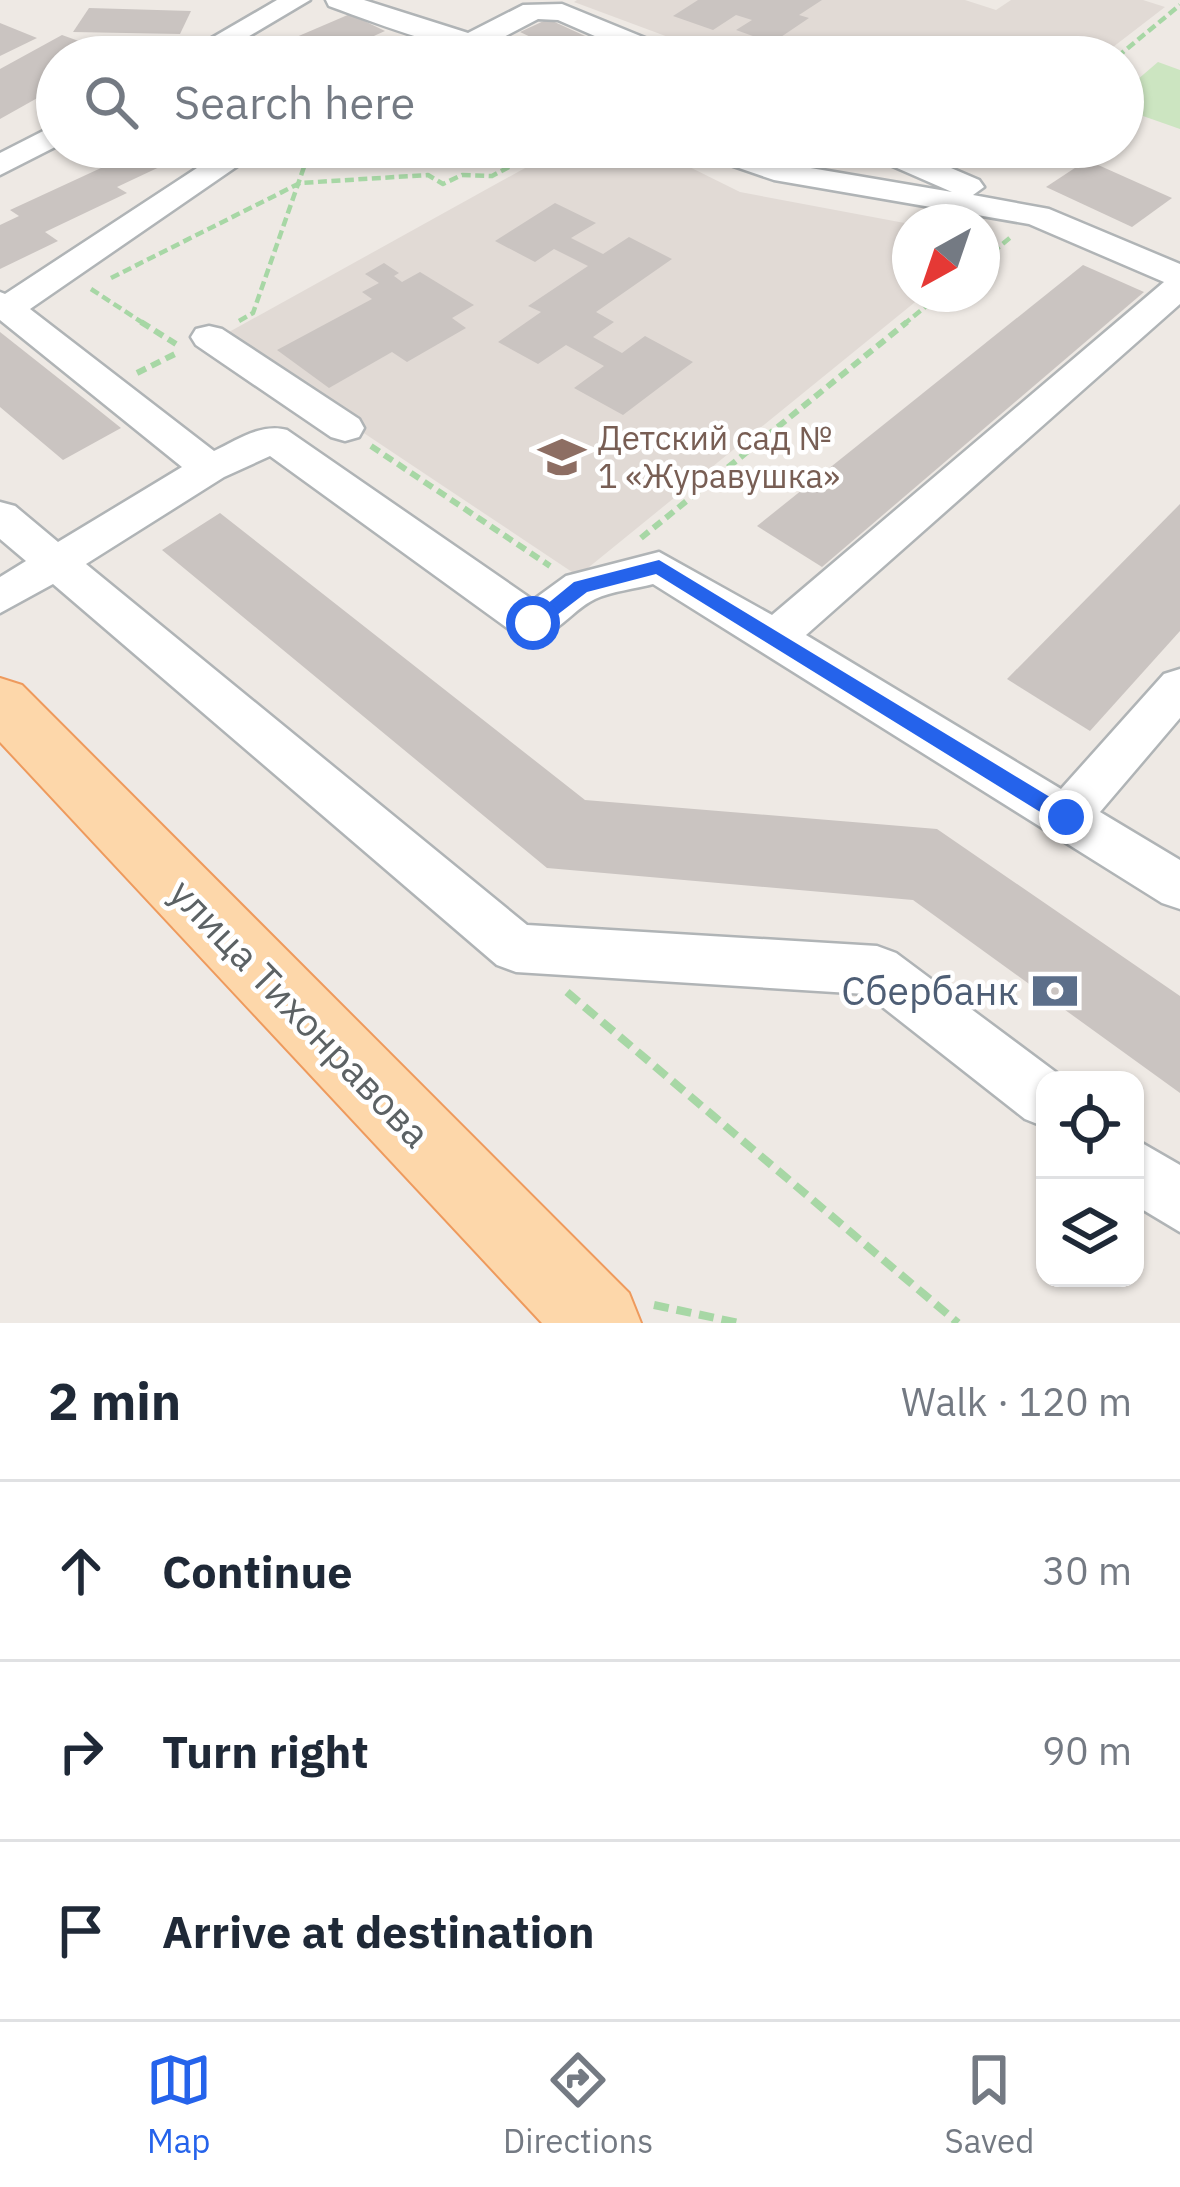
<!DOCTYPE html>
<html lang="en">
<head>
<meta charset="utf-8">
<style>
  body { margin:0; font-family:"IBM Plex Sans",sans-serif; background:#f2f2f3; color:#1f2937 }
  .controls { position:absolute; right:36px; bottom:36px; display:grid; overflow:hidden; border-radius:24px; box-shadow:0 3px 9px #0004 }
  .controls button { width:108px; height:108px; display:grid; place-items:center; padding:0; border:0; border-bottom:3px solid #e0e1e3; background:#fff; color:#1f2937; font:60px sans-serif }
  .compass { position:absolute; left:892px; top:204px; width:108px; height:108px; border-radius:50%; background:#fff; box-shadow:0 3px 9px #0004; rotate:220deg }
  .stop { position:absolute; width:36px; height:36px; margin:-27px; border:9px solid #2563eb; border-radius:50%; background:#fff }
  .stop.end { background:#2563eb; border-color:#fff; box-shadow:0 3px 12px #0008 }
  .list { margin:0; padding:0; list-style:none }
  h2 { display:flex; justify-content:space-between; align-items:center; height:156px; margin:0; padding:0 48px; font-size:51px }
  h2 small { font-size:39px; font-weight:400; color:#747a83 }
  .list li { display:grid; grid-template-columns:78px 1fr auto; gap:36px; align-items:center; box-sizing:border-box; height:180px; padding:0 48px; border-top:3px solid #e0e1e3 }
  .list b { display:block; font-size:45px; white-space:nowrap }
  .list em { font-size:39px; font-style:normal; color:#747a83 }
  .icon { flex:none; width:66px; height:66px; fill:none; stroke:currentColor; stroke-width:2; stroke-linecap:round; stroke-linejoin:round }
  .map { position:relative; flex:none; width:1180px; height:1323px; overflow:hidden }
  .search { position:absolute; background:#fff; box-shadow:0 3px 9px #0004; left:36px; right:36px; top:36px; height:132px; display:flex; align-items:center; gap:30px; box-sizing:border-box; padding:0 42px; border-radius:66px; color:#747a83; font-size:45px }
  .sheet { height:696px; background:#fff }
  nav { display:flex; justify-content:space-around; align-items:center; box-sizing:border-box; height:168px; border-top:3px solid #e0e1e3; background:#fff; font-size:33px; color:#747a83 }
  nav a { display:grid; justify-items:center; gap:6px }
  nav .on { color:#2563eb }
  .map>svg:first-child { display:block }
  .education { fill:#e1dad5 }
  .green { fill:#cce5c1 }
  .building { fill:#cac4c1 }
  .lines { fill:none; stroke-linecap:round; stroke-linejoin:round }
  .minor-casing { stroke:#b0b4b6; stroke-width:5 }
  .major-casing { stroke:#ee9a5d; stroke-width:4 }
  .path-far2 { stroke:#a7d7a5; stroke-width:4.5; stroke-dasharray:9 4.5; stroke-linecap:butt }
  .path-far1 { stroke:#a7d7a5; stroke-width:6; stroke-dasharray:10 6; stroke-linecap:butt }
  .path { stroke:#a7d7a5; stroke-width:8; stroke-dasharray:15 8; stroke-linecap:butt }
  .minor { fill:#fff; fill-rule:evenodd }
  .major { fill:#fdd7aa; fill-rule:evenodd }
  .route { fill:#2563eb }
  .labels { text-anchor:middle; stroke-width:9; stroke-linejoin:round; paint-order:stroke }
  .education-label { font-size:33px; fill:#785e54; stroke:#fff; text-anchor:start }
  .near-service-label { font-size:39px; fill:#4e5e75; stroke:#fff; text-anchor:end }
  .near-street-label { font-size:39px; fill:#5c6264; stroke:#fff }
</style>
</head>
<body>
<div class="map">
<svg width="1180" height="1323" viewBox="0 0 1180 1323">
  <rect width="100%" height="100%" fill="#eee9e4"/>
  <g class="education">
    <polygon points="577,0 965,0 996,10 1011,0 1143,0 1165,7 1100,57 722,57 574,2"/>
    <polygon points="563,147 649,147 740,192 910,224 910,294 925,294 578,576 220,337"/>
  </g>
  <polygon class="green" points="1158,62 1180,70 1180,129 1123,109 1123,92"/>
  <g class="building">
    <polygon points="698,0 822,0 799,15 809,18 772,43 736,30 752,20 736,15 713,30 673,16"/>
    <polygon points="89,8 191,11 180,34 73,32"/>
    <polygon points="350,14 385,31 327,57 279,57 266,50"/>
    <polygon points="548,19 631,57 573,57 520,32"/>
    <polygon points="0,23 37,38 0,56"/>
    <polygon points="62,35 115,54 57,57 57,87 0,119 0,69"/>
    <polygon points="119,147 202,147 117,187 127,193 45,232 58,241 0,269 0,225 19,216 10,210 101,168 89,161"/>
    <polygon points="1087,160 1172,198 1132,227 1046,187"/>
    <polygon points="555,203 596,223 571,238 603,254 629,237 672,259 596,312 614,322 593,337 622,353 645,336 693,362 623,415 574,388 604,366 566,345 538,364 498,342 541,312 528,306 588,266 554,249 535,262 495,241"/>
    <polygon points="384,263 399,273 394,276 402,282 420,272 474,305 452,318 466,328 407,362 392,352 329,388 277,350 372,299 362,292 379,283 365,274"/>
    <polygon points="1083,265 1144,292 822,567 757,526"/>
    <polygon points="0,332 91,404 121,428 63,460 0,407"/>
    <polygon points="1180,504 1180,631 1090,731 1007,679"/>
    <polygon points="220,513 585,800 937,829 1180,996 1180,1093 913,900 547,868 162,550"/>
  </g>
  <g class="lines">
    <defs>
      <g id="minor">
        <polygon points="277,0 310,0 214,57 179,57"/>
        <path d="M326,0H364L468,33L523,5L562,4L677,51L681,57H643L558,20L538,19L496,41L533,51L537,57C464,57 397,31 329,6Z"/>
        <polygon points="57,124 57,146 0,175 0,153"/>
        <path d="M229,147H265L30,309L214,451C237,440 261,423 287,430L533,600L566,576L659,552L772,615L1164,282L1029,224L774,180L698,154L694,147H738L781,163L952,192L865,154L861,147H902L979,180L984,187L973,195L1049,209L1180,264V304L806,635L1061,789L1164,674L1180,669V718L1100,812L1180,860V909L1162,903L653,584C635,589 612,591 595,599C566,613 553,646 517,635L270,456L224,477L86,564L527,925L877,946L896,953L1065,1079L1045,1080V1127L1025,1119L866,994L516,972L497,965L53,584L0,613V577L26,561L0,539V502L15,506L58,542L182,467L0,320V292L5,294Z"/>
        <polygon points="209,326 222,329 359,419 364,428 359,437 345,441 331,437 196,345 191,337 196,329"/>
        <polygon points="1135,1139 1180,1165 1180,1232 1135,1205"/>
      </g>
      <polygon id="major" points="0,678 22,685 629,1293 641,1323 542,1323 0,742"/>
    </defs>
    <use href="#minor" class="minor-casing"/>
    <use href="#major" class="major-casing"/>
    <g class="path-far2">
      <polyline points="142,57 166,44"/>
      <polyline points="1117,57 1180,5"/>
      <polyline points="977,159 996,147"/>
      <polyline points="982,261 1011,237"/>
      <polyline points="111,278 300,183 428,175 443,184 462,175 492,176 547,147"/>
      <polyline points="91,289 146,325"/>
      <polyline points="239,321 253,313 311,147"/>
      <polyline points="903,325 941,294"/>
    </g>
    <g class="path-far1">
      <polyline points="141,322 176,344"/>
      <polyline points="137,373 179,352"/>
      <polyline points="371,446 550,566"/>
      <polyline points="641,538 907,322"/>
    </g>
    <g class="path">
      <polyline points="567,992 958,1323"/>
      <polyline points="654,1305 739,1323"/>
    </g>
    <use href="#minor" class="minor"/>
    <use href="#major" class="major"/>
  </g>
  <polygon class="route" points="659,560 1073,811 1073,823 1058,823 656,574 587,592 540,628 526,628 524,623 574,582"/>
  <defs>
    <symbol id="school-bare" viewBox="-9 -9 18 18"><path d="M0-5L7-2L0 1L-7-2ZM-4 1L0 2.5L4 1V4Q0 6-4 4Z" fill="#8d6e63" stroke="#fff" stroke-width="2.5" paint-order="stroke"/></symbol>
    <symbol id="bank-bare" viewBox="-9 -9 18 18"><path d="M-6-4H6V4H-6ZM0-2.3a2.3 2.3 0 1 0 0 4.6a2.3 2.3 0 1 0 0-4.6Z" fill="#5c6f8a" stroke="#fff" stroke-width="2.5" paint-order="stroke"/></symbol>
  </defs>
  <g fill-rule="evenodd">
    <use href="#school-bare" x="529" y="424" width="66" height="66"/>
    <use href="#bank-bare" x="1022" y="958" width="66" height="66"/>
  </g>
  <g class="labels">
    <g class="education-label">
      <text x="598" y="450">Детский сад №<tspan x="598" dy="38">1 «Журавушка»</tspan></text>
    </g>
    <g class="near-service-label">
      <text x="1019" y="1005">Сбербанк</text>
    </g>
    <g class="near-street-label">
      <text transform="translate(300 1013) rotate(46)" y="14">улица Тихонравова</text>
    </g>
  </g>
</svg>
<div class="controls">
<button><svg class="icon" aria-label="locate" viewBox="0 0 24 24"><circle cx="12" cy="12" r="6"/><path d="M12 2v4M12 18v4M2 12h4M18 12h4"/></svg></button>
<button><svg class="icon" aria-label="layers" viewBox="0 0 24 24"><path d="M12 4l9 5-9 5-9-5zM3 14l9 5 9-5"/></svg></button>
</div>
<svg class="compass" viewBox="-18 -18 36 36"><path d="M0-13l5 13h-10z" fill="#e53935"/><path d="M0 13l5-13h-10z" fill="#747a83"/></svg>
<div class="stop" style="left:533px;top:623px"></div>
<div class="stop end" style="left:1066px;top:817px"></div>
<div class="search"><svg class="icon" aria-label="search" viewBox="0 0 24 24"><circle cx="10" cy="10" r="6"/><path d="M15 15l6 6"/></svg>Search here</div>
</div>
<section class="sheet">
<h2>2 min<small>Walk · 120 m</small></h2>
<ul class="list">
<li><svg class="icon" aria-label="ahead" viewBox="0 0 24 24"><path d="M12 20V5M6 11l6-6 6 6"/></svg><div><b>Continue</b></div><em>30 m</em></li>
<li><svg class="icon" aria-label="right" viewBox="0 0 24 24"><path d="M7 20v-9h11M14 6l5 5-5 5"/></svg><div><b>Turn right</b></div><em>90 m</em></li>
<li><svg class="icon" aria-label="arrive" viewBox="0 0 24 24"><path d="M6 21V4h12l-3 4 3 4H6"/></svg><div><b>Arrive at destination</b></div></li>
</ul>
</section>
<nav>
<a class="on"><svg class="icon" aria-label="map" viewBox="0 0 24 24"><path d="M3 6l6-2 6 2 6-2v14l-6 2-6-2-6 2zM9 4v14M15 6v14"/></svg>Map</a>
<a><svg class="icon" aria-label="directions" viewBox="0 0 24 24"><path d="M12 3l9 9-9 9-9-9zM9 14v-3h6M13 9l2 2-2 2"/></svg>Directions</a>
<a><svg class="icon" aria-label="saved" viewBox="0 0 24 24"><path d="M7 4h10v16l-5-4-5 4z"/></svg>Saved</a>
</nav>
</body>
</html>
